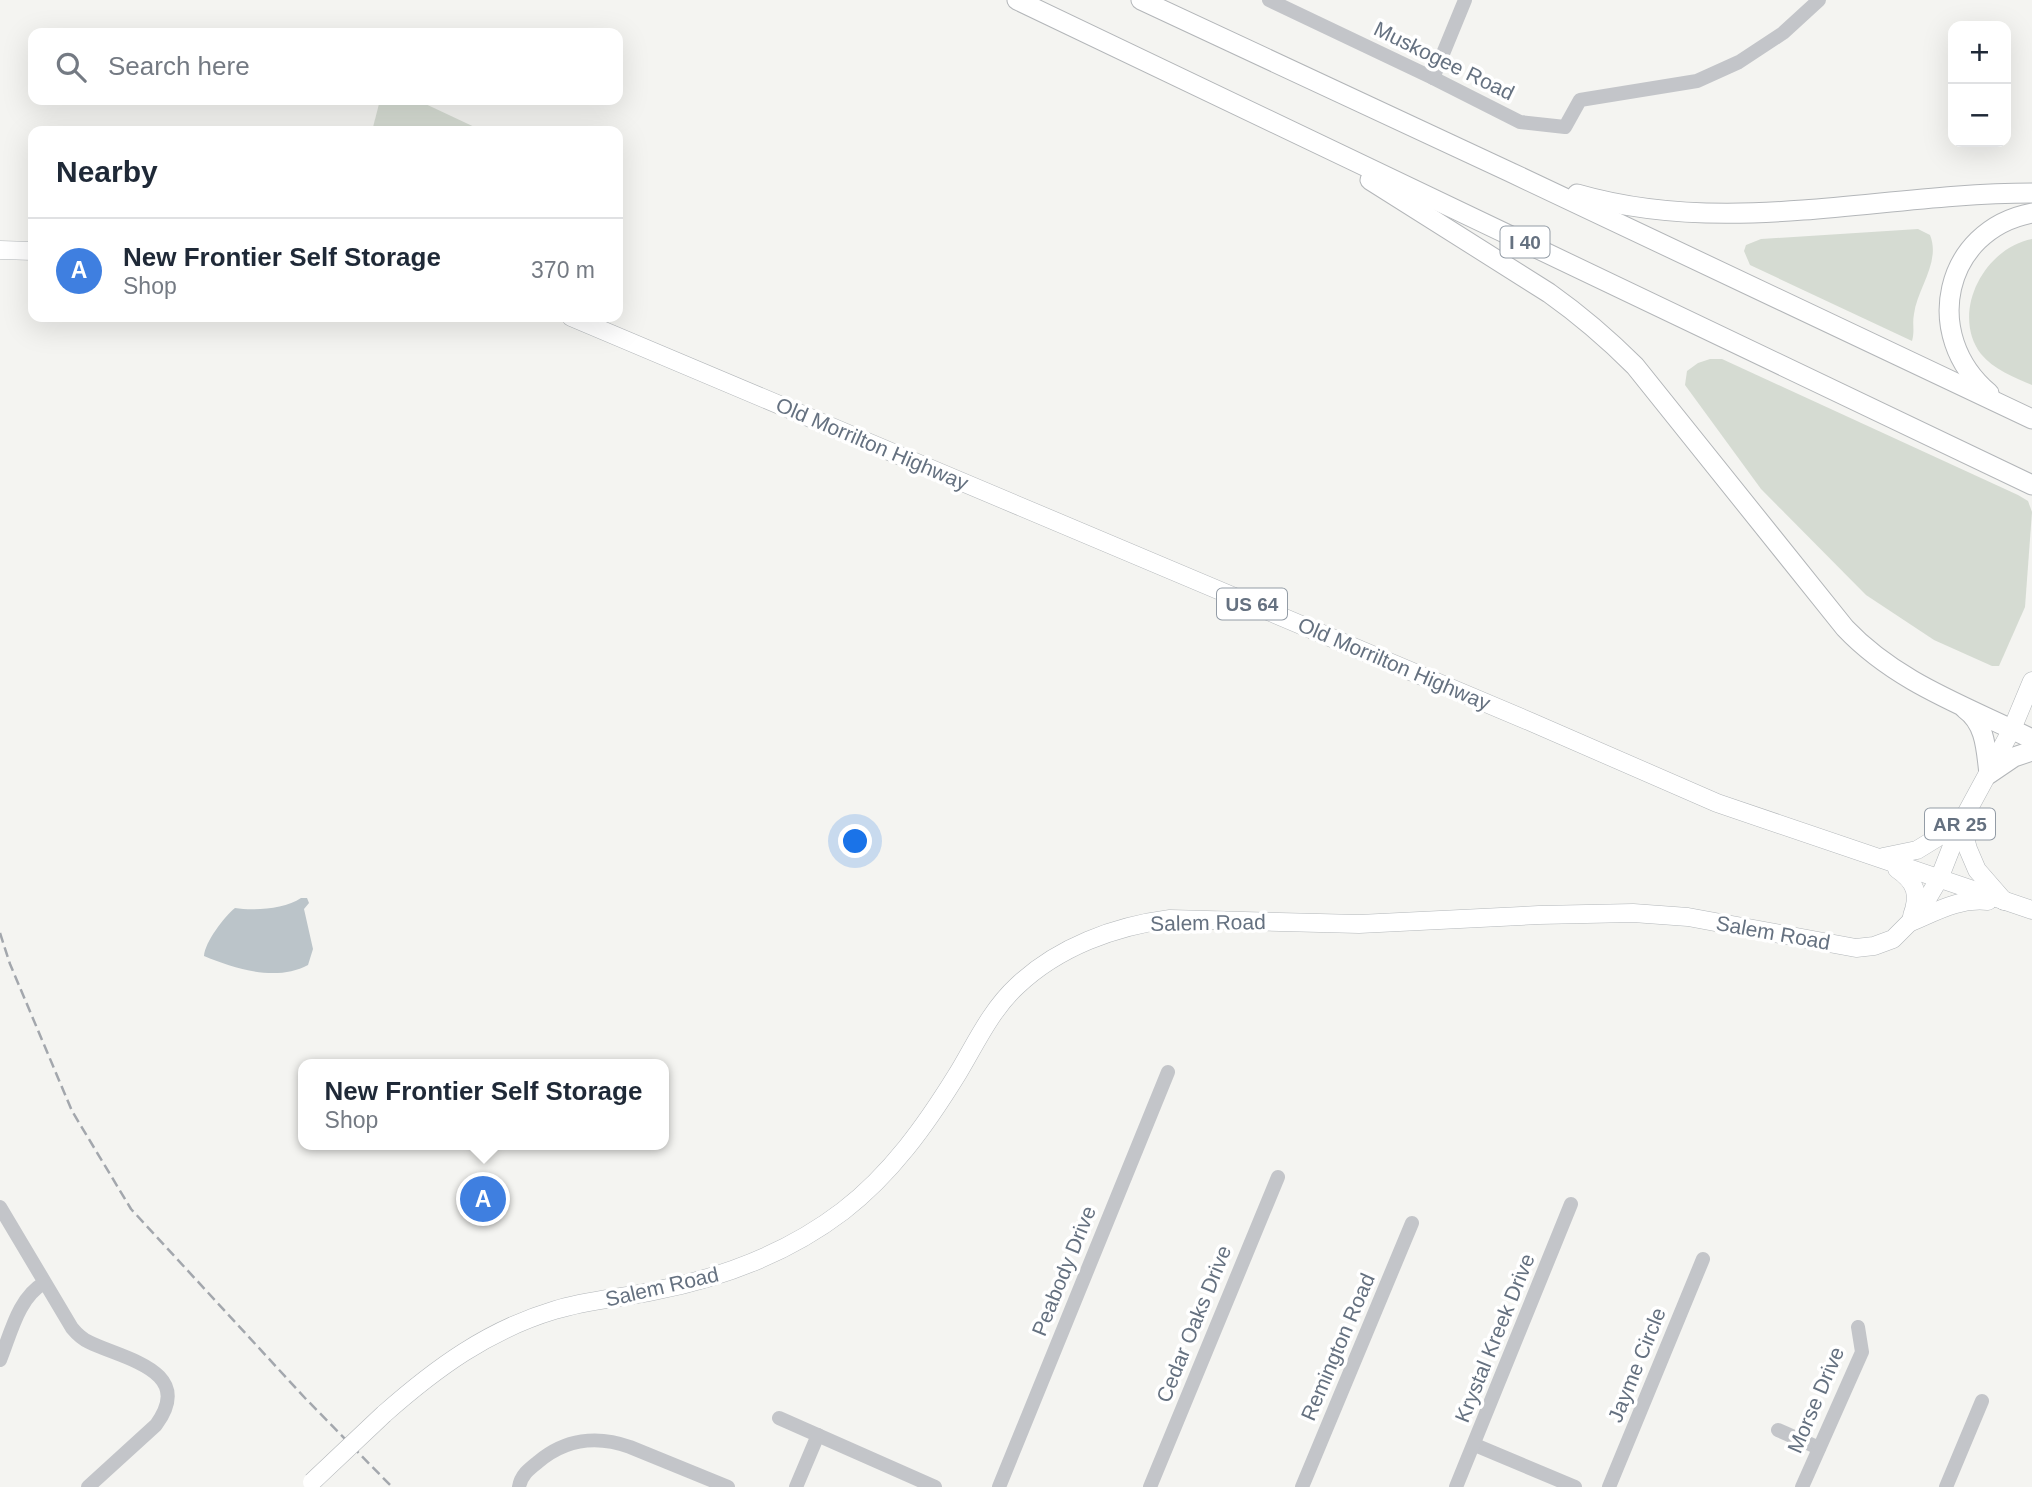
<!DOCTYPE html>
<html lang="en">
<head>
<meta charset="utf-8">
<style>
  body { margin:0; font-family:Arial,sans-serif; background:#f2f2f3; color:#1f2937 }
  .controls { position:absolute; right:21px; top:21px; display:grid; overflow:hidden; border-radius:14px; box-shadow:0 7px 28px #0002 }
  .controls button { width:63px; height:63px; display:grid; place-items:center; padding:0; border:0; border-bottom:2px solid #e0e1e3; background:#fff; color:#1f2937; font:35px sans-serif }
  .you { position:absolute; left:856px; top:842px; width:24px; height:24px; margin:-18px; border:5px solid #fff; border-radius:50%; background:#1a73e8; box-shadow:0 0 0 10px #1a73e833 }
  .badge { display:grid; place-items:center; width:46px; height:46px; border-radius:50%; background:#d9682d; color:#fff; font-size:23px; font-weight:700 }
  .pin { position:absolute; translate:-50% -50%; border:4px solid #fff; box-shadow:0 2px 7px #0006 }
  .popup { position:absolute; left:298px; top:1059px; width:371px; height:91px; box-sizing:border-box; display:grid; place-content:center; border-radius:14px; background:#fff; filter:drop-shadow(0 2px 5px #0005); font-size:23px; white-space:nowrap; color:#747a83 }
  .popup b { font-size:26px; color:#1f2937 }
  .popup::after { content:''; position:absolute; left:50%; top:100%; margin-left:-14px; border:14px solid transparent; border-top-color:#fff }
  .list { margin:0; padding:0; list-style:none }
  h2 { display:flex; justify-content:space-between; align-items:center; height:91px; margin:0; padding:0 28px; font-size:30px }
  h2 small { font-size:23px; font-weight:400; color:#747a83 }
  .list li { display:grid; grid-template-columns:46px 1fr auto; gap:21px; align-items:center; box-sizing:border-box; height:105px; padding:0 28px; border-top:2px solid #e0e1e3 }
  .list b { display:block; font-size:26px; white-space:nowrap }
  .list p { margin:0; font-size:23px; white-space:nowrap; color:#747a83 }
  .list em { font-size:23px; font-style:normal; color:#747a83 }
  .icon { flex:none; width:38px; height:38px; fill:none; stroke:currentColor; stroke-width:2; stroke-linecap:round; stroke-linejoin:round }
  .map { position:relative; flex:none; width:2032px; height:1487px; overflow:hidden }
  .search { position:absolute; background:#fff; box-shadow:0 7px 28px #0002; left:28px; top:28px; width:595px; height:77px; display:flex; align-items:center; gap:18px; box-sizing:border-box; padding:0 24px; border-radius:14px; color:#747a83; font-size:26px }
  .panel { position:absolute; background:#fff; box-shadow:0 7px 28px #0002; left:28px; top:126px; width:595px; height:196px; border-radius:14px }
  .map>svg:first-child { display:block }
  .green { fill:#d5dbd2 }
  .water { fill:#bbc4c9 }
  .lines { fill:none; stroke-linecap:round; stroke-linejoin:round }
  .major-casing { stroke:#b3b7ba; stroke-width:19 }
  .highway-casing { stroke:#b3b6b9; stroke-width:21 }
  .minor { stroke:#c3c5c9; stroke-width:14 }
  .major { stroke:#fff; stroke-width:18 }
  .highway { stroke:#fff; stroke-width:19 }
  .rail { stroke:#a3a7ad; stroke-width:2.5; stroke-dasharray:10 5; stroke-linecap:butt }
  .major-bridge-casing { stroke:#b3b7ba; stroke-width:19; stroke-linecap:butt }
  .major-bridge { stroke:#fff; stroke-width:18 }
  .labels { text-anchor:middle; stroke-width:7; stroke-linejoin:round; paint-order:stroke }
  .shield { fill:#fff; stroke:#939ca6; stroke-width:2 }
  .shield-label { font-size:19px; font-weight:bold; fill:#657180 }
  .street-label { font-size:21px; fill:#657180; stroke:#fff }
</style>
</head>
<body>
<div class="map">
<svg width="2032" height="1487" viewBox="0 0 2032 1487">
  <rect width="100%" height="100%" fill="#f4f4f1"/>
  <g class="green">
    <polygon points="380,100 417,100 483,131 372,131"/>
    <path d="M1918,229L1930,235C1941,262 1917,289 1914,314C1912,324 1915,331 1912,341L1750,265L1744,251L1746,245L1761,239Z"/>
    <path d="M2032,239V385C2015,378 1993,369 1981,354C1950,313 1984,248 2032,239Z"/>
    <polygon points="1710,359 1722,359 2018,495 2028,501 2032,512 2025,607 1999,666 1992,666 1934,640 1866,595 1761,489 1685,385 1687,371 1698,363"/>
  </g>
  <path class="water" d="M301,898H307L309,903L304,909L313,949L308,965C277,982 235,969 204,956C205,942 224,917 235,908C254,911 285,909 301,898Z"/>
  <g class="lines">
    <defs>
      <g id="major">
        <polyline points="0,250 33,251"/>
        <polyline points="571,317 1531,722 1717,803 2032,910"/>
        <polyline points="1883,857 1917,850 1961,823 1968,849 1977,870 2004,901"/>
        <path d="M1897,869C1916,882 1920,894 1912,916"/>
        <path d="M1911,922C1937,911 1959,898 1988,901"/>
        <path d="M384,1414C436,1368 488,1330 555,1310C587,1300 621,1298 654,1291C721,1278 788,1253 843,1211C891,1174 926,1125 958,1073C976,1043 991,1010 1017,986C1058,947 1115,926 1170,919L1359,924L1539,915L1633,913L1688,917L1856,948L1874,946L1893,939L1909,923L1929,896L1939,879L1961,823L2012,729L2032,681"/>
      </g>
      <g id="highway">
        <polyline points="1017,0 2032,485"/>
        <polyline points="1141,0 1512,173 2032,419"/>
        <path d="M1370,180L1549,293C1580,315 1608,339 1635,366L1845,628C1897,683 1966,706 2032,739"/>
        <path d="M1577,194C1729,238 1879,193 2032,193"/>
        <path d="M1989,393C1921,336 1943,230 2032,213"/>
        <path d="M1965,709C1986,724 1986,750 1989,774L2014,757L2032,751"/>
      </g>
    </defs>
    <use href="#major" class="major-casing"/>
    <use href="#highway" class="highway-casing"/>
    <g class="minor">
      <polyline points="1269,0 1433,78 1520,122 1565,127 1580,100 1697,81 1739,62 1783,33 1819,0"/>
      <polyline points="1433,78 1465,0"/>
      <path d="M0,1207L72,1328C77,1334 82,1339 89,1342C123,1359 196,1370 156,1425L88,1487"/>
      <path d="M0,1360C11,1333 18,1298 44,1283"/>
      <polyline points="779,1418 935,1487"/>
      <polyline points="1778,1430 1819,1448"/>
      <polyline points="1475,1445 1575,1487"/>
      <path d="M519,1487C521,1475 529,1469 538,1462C565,1439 597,1435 630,1447L728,1487"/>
      <polyline points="796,1487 818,1435"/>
      <polyline points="999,1487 1168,1072"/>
      <polyline points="1150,1487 1278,1177"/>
      <polyline points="1302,1487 1412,1223"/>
      <polyline points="1456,1487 1571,1204"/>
      <polyline points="1609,1487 1703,1259"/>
      <polyline points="1802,1487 1862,1352 1858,1327"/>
      <polyline points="1946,1487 1982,1401"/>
    </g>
    <use href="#major" class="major"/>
    <use href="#highway" class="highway"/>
    <polyline class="rail" points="0,933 10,964 72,1111 131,1209 305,1398 392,1487"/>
    <defs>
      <polyline id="major-bridge" points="312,1482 384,1414"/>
    </defs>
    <use href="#major-bridge" class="major-bridge-casing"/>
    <use href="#major-bridge" class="major-bridge"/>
  </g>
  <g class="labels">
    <g class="shield">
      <rect x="1500.5" y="226.5" width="49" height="31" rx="5"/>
      <rect x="1217" y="588.5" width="70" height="31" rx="5"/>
      <rect x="1925" y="808.5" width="70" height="31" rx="5"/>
    </g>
    <g class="shield-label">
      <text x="1525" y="249">I 40</text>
      <text x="1252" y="611">US 64</text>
      <text x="1960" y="831">AR 25</text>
    </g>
    <g class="street-label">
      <text transform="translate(1444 61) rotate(26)" y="7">Muskogee Road</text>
      <text transform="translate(872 444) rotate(23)" y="7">Old Morrilton Highway</text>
      <text transform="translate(1394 664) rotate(23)" y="7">Old Morrilton Highway</text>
      <text transform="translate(1208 923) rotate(-1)" y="7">Salem Road</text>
      <text transform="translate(1773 933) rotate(10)" y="7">Salem Road</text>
      <text transform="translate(1064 1271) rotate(-68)" y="7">Peabody Drive</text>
      <text transform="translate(662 1287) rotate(-13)" y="7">Salem Road</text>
      <text transform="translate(1194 1324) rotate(-68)" y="7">Cedar Oaks Drive</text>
      <text transform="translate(1495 1338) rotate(-68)" y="7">Krystal Kreek Drive</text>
      <text transform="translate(1338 1347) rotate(-67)" y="7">Remington Road</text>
      <text transform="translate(1637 1365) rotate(-68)" y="7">Jayme Circle</text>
      <text transform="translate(1816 1400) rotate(-67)" y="7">Morse Drive</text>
    </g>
  </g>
</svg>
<div class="controls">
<button>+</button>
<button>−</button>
</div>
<div class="you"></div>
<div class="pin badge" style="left:483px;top:1199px;background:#3f7fe0">A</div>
<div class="popup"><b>New Frontier Self Storage</b>Shop</div>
<div class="search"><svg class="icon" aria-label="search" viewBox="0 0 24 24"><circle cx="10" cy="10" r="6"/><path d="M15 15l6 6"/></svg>Search here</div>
<section class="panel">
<h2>Nearby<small></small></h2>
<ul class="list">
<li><span class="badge" style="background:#3f7fe0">A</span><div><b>New Frontier Self Storage</b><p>Shop</p></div><em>370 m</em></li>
</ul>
</section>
</div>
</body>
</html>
